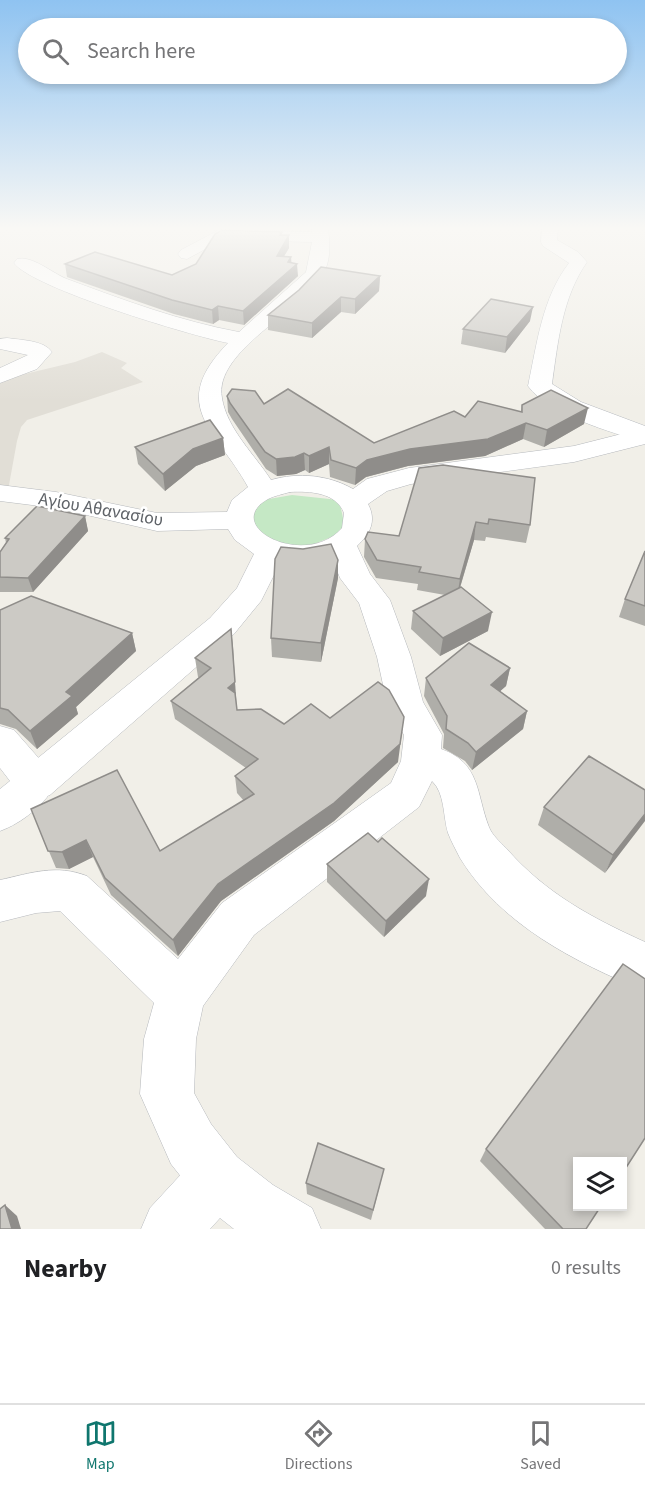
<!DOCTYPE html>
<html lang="en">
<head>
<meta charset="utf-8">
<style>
  body { margin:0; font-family:"Source Sans 3",sans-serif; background:#f2f2f2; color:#202124 }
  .controls { position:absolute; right:18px; bottom:18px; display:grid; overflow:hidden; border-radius:0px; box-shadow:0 3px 9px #0003 }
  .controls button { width:54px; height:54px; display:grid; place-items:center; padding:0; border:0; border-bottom:2px solid #e0e0e0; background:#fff; color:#202124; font:30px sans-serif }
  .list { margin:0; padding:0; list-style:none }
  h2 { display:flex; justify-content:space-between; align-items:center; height:78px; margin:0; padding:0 24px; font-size:26px }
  h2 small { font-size:20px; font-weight:400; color:#757577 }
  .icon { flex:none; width:33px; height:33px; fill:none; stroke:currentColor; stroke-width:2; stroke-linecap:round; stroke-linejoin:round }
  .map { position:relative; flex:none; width:645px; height:1229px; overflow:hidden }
  .search { position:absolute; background:#fff; box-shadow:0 3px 9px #0003; left:18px; right:18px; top:18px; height:66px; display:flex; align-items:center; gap:15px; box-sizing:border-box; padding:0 21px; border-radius:33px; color:#757577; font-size:22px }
  .sheet { height:174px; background:#fff }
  nav { display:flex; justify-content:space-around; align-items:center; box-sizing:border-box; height:84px; border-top:2px solid #e0e0e0; background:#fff; font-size:16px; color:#757577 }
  nav a { display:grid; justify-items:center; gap:3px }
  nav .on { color:#0f766e }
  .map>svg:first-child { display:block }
  .education { fill:#e1ded6 }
  .green { fill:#c5e8c5 }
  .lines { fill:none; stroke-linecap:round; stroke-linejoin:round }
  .street-casing { stroke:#b5b8bc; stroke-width:1 }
  .secondary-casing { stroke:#b6babf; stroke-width:1 }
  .street { fill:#fff; fill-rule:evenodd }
  .secondary { fill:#fff; fill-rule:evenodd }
  .wall { fill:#afaea9 }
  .shaded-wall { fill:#8f8d8a }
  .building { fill:#cccac5; stroke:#8f8d8a; stroke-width:1.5 }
  .labels { text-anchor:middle; stroke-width:5; stroke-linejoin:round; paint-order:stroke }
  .street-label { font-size:18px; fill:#5f6368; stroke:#fff }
</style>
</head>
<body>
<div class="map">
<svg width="645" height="1229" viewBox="0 0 645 1229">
  <rect width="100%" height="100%" fill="#f1efe8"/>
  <polygon class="education" points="102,352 127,363 121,368 143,382 27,420 21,427 17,441 7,496 0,495 0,380 75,362"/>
  <polygon class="green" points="292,495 339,500 346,531 307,547 260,541 247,510 263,500"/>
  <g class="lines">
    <defs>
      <g id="street">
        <path d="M312,229H328C330,243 331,261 323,274C303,311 213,351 222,398C227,429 255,455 271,480C298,472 329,475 353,489L367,479L409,468L574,446L645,428V444L574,462L411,484L387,491L368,504C377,521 370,534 357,546L370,574L390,600L411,657L423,702L442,735L441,749C481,763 476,794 489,827C492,835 500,842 506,848C545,893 592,918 645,942V991C575,962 501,925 460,858C456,850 451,841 448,833C443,817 445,793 432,781L419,807L254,935L203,1006L196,1039L194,1093L211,1124L237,1157L246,1177L237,1197L217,1206L197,1197L171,1164L140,1094L144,1039L154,1003L60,911L36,913L0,922V880C31,873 56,864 87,876L178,959L222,903L391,783L401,761L404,735L387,703L377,657L359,603L340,578L332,558L304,565L280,563L261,601L234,634L50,795L36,800L22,795L16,783L22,771L210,618L237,588L254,554L235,540L228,529L157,531L56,508L0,501V485L56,492L157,513L227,512L232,500L248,487C216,429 167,406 228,343C192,336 32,288 14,263L17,259C32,255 52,273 67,279C123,300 180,321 239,332L306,272L312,242L222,240L187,259L181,258L178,254L181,250L219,230L312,232ZM290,492C309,491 336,492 344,513L342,528C305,570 220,526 268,499C274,496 283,494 290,492Z"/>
        <path d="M7,338C20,340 44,340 52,352L37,369L0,383V368L28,355L0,349V339Z"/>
      </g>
      <g id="secondary">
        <path d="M542,229H558L557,240L578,252L587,262C562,298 558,342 552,384L581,402L645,426V442C612,433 548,414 528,386C537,344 542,298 569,263L543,246L541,242Z"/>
        <path d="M0,726L14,730L50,771L56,783C46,804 22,823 0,831V789L10,781L0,768Z"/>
        <polygon points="217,1148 237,1157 273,1185 312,1208 321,1229 234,1229 220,1218 210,1229 141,1229 150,1208 197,1157"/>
      </g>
    </defs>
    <use href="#street" class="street-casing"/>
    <use href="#secondary" class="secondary-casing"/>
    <use href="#street" class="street"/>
    <use href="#secondary" class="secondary"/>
  </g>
  <g class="wall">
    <polygon points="282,232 282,235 289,248 284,256 292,263 298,276 244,325 219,320 213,324 174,314 67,277 65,264 172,275"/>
    <polygon points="380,276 379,291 355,314 341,312 312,338 268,330 268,315"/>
    <polygon points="530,321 505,353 461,344 463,329"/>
    <polygon points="227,396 264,404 374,443 465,417 521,411 522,405 584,424 544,447 523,439 485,456 408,466 366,477 355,485 330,477 329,464 309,473 305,470 296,474 277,476 266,469 232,419 228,412"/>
    <polygon points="223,438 225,455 196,466 165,491 138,464 135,447"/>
    <polygon points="419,468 530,525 526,543 486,537 485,541 474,540 460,588 488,631 440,656 411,629 413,611 445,595 417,590 418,584 376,578 364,557 365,539 399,536"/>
    <polygon points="85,516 88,531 33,592 0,592 0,552 6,543 5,538"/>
    <polygon points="645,551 645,626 619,617 625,599"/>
    <polygon points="338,560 338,578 321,662 272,657 271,638"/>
    <polygon points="0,610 132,633 136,651 76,707 78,714 37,749 16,729 0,724"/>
    <polygon points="231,629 237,710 284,724 330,718 398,762 334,821 221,901 178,956 111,895 93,857 69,869 56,868 31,809 160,851 244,801 237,793 235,776 246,768 175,719 171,701 199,677 198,677 195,658"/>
    <polygon points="510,668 506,686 500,691 527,711 523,729 472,770 465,761 443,748 444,734 424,696 426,678"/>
    <polygon points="645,790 605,873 538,825 544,807"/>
    <polygon points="327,864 426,896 384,937 327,882"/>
    <polygon points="486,1149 586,1229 545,1229 480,1161"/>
    <polygon points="384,1169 371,1220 307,1194 306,1183"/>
  </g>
  <g class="shaded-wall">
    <polygon points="289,235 289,248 277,268 277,256"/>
    <polygon points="291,257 292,269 297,264 298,276 244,325 243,311"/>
    <polygon points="380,276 379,291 355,314 355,299"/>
    <polygon points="341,297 341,312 312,338 312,323"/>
    <polygon points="218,306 219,320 213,324 212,310"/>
    <polygon points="533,307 530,321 505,353 507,337"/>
    <polygon points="588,408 584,424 544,447 547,430"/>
    <polygon points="526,423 523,439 485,456 408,466 366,477 355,485 356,468 367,460 410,449"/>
    <polygon points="223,438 225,455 196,466 165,491 163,474 193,449"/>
    <polygon points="329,447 329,464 309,473 309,456"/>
    <polygon points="304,453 305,470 296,474 277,476 276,459"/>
    <polygon points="85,516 88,531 33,592 28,578"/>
    <polygon points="476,522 474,540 457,597 460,579"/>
    <polygon points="338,560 338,578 321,662 321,643"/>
    <polygon points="492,612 488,631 440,656 443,638"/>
    <polygon points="231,629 233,647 236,701 228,688"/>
    <polygon points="132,633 136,651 76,707 78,714 37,749 30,731 66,692"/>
    <polygon points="510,668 506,686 487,703 491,685"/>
    <polygon points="527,711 523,729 472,770 476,752"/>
    <polygon points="404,717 398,762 334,821 221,901 178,956 173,940 218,884"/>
    <polygon points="645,814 645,821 605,873 613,855"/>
    <polygon points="86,840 93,857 69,869 62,852"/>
    <polygon points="429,879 426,896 384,937 386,921"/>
    <polygon points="5,1205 17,1216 21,1229 12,1229"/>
  </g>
  <g class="building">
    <polygon points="222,230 282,232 280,235 289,235 277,256 291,257 288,262 297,264 243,311 218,306 212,310 172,300 65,264 95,252 172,275 196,264 215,234"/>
    <polygon points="321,267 380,276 355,299 341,297 312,323 268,315 299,290"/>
    <polygon points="491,299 533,307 507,337 463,329"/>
    <polygon points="232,389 255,391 264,404 288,389 374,443 454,411 465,417 478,401 522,412 522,405 551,390 588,408 547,430 526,423 488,439 410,449 367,460 356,468 331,460 329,447 309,456 304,453 295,457 276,459 265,452 230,403 227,396"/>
    <polygon points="210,420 223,438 193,449 163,474 135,447"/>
    <polygon points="443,465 535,478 530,525 489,519 488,524 476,522 460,579 419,572 421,567 377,560 365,539 368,532 399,536 419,468"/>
    <polygon points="37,506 85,516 28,578 0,577 0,552 9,539 5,538"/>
    <polygon points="331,544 338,560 321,643 271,638 275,559 281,547 303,549"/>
    <polygon points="645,551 645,606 625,599"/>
    <polygon points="461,587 492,612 443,638 413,611"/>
    <polygon points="31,596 132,633 66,692 72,696 30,731 8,710 0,708 0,610"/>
    <polygon points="231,629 235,682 228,688 235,693 237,710 261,709 284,724 311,704 330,718 378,682 389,690 404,717 400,744 334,803 218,884 173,940 105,878 86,840 62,852 48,851 31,809 117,770 160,851 254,794 235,776 258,759 171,701 211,668 195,658"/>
    <polygon points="469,643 510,668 491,685 527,711 476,752 468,743 446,729 447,716 426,678"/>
    <polygon points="589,756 645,790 645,814 613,855 544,807"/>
    <polygon points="368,833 378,842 382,838 429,879 386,921 327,864"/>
    <polygon points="623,964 645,979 645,1138 622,1174 622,1161 578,1161 578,1206 601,1206 586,1229 563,1229 486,1149"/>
    <polygon points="318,1143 384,1169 373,1210 306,1183"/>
    <polygon points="5,1205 12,1229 0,1229 0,1209"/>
  </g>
  <linearGradient id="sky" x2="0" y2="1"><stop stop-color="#8fc3f1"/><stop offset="0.57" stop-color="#f9f8f5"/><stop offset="1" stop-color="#f9f8f5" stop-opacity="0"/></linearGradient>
  <rect width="645" height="401" fill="url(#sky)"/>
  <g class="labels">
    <g class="street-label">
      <text transform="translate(101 509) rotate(10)" y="6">Αγίου Αθανασίου</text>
    </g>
  </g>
</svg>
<div class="controls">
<button><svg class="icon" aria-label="layers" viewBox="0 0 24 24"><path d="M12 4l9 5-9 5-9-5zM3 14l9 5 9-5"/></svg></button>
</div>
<div class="search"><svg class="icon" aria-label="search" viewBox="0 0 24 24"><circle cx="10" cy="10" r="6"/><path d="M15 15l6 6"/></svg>Search here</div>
</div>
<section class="sheet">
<h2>Nearby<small>0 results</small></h2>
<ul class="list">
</ul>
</section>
<nav>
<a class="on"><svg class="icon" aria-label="map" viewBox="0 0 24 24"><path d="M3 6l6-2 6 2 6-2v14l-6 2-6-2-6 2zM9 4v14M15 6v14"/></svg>Map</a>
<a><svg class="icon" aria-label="directions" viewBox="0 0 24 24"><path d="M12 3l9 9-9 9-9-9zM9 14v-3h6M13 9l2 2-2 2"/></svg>Directions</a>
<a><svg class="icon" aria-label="saved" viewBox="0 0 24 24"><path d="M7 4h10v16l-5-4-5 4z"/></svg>Saved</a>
</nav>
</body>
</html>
